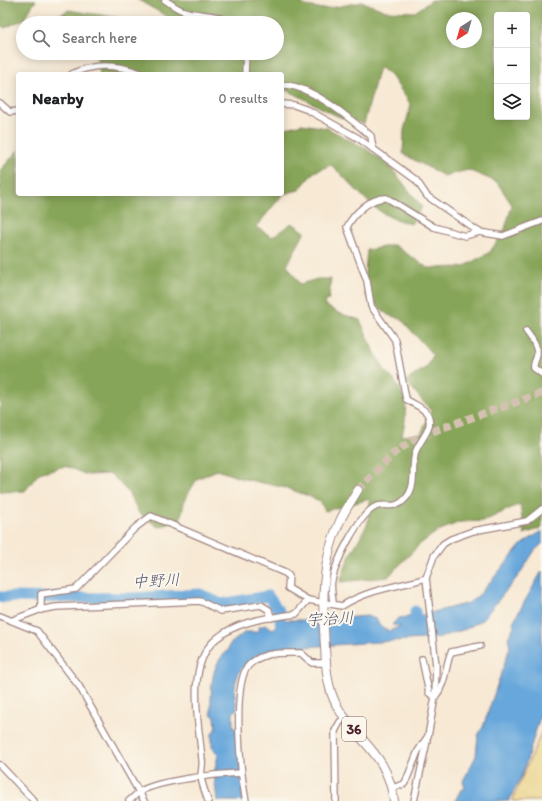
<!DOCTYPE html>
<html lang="en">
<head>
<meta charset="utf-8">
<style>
  body { margin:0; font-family:Itim,"Klee One",sans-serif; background:#f2f2f2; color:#202124 }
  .controls { position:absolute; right:12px; top:12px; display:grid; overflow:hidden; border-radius:4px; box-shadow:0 2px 10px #0003 }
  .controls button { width:36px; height:36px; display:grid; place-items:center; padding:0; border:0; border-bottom:1px solid #e0e0e0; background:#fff; color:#202124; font:20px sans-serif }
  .compass { position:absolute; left:446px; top:12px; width:36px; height:36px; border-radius:50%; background:#fff; box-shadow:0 2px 10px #0003; rotate:217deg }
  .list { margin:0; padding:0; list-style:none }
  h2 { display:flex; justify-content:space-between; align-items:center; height:52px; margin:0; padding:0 16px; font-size:17px }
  h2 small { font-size:13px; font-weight:400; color:#757577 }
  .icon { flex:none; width:22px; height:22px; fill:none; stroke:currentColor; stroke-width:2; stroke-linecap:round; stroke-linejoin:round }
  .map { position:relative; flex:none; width:542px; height:801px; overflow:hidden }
  .search { position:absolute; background:#fff; box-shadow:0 2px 10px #0003; left:16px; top:16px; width:268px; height:44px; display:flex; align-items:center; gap:10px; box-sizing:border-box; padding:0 14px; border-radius:22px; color:#757577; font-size:15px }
  .panel { position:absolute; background:#fff; box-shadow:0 2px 10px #0003; left:16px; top:72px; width:268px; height:124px; border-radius:4px }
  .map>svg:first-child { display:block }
  .forest { fill:#87a558; stroke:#686242; fill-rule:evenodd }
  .sand { fill:#eeda9e; stroke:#9c7c64 }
  .water { fill:#68a7db; stroke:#596383 }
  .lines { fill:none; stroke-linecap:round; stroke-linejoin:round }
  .river { stroke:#68a7db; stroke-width:11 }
  .primary-tunnel { stroke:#d4c1b2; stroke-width:8; stroke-dasharray:8 4; stroke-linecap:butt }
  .street-casing { stroke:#a08480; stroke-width:8 }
  .primary-casing { stroke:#a08480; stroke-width:10 }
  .street { stroke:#fff; stroke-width:5.5 }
  .primary { stroke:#fff; stroke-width:8 }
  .labels { text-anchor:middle; stroke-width:4; stroke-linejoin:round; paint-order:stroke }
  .shield { fill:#fbf7ec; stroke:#7f6065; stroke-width:1 }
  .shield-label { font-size:14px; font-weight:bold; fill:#4a1f2b }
  .water-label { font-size:16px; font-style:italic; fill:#565571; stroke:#fbf7ec }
</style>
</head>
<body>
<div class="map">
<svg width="542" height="801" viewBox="0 0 542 801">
  <rect width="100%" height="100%" fill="#fbf7ec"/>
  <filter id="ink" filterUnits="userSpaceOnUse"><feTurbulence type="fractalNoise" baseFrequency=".025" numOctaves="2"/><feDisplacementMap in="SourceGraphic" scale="8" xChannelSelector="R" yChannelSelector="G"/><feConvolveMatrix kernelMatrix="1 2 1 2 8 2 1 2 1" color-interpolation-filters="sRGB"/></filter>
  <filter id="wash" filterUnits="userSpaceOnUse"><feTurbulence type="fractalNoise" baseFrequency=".012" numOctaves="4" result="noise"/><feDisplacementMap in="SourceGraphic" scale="16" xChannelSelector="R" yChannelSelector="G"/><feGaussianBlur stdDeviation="0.9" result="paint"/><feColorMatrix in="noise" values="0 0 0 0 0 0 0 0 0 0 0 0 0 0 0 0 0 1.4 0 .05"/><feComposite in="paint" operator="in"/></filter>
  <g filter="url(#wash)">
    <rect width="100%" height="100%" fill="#f7e9d4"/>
    <g class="forest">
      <polygon points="0,0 36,0 24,19 5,28 0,25"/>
      <path d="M138,0H296L306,6L324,9L363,2L386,11L415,12L432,0H542V528L524,534L520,504L484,521L460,522L438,531L420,544L388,577L340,582L350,555L368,523L370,499L325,511L320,501L311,497L286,488L240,478L217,470L197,479L185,499L180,521L158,527L139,513L128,492L111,474L87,475L65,466L39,473L25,491L0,492V171L18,150V194H282V129L302,124L327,128L363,147L388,164L422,207L411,224C405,222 397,220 390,217C368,207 350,181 331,165L314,172L299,190L283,194L256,227L272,237L292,223L305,232L287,265L300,284L317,279H331L329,298L324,305L339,313L360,320L375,353L386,372L395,381L406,401L405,421L402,436L421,434L431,411L406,381L428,366L433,355L401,319L388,315L366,296L365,272L367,250L394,245L428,268L463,267L490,252L505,229L512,205L497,182L468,170L444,176L403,154L404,130L411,105L390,74L379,67L364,124L337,116L289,91L282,90V74H100L96,55L94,53H277V23H179ZM497,15H527V117H497ZM452,18H476V42H452Z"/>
      <path d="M69,10C91,15 114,14 136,23H53L51,19Z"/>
    </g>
    <polygon class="sand" points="542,731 542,801 512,801"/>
    <g class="water">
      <path d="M542,531V544L535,550L519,575L482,620L466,629L437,638L275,649C255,653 237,666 235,687C234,694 236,702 237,709L233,713V727L238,730L235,737L239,739L243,801H217L214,774L218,755L212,747V734L216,728L215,717L211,714C211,695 209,664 228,651L229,645L245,632H257L259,627L266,625L273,629L276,627L278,620H316L367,616L376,619L380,626L389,631L401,626L392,625L398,618L418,616L469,603L480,594L522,544Z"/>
      <polygon points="542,571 542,710 523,773 509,801 455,801 460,791 465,788 463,781 476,756 478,735 483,727 510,647 508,638 514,626 513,622"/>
    </g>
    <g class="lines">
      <g class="river">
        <polyline points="0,597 133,598 200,594 221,604 268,596 279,611 281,627"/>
        <polyline points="415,611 416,627"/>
      </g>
    </g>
  </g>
  <g filter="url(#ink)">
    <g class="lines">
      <polyline class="primary-tunnel" points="358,490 394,453 413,440 439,429 542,393"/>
      <defs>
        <g id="street">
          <path d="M165,0C172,5 178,10 187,12C202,16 216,13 229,23"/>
          <path d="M72,74C94,62 120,65 143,74"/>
          <polyline points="245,74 246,53"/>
          <path d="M282,85C310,84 349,118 371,136L373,149"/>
          <polyline points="0,103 10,112 18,111"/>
          <polyline points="282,104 294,105 308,110 358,138 416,180 427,196 479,232 503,236 542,221"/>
          <path d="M526,331C531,338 538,346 537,355C536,360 533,363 534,368L542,374"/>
          <path d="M333,604C333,597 330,587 332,580C336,561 358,516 375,507C386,502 395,511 406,498C418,484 410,467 416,451C420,439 434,429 428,415C424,407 412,404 406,399L395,340L371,306L367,281L347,227C354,213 371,197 387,198L434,227L465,236L479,232"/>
          <path d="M41,610V594L76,589L135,528L151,516L285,573L289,576L288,588L308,600L342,606C368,589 398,587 426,578"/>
          <polyline points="0,616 37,631 79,686 144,801"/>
          <polyline points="13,620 39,610 56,607 200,601 221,611 261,605 269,610 271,618"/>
          <path d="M422,659L429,693L435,697C446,684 445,667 451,652L480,646"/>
          <polyline points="0,765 34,801"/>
          <polyline points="392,788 404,784 406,781 418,751 428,736 435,697 436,666 426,578 434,556 443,544 451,539 473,531 527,521 542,509"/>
          <path d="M129,801C133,798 137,793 141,791C160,780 219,774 241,773"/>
          <path d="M208,801C206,794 202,785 201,777C201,772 203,765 202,759C199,725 185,665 216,639C238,620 268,618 296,614L308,600"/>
          <path d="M246,801C241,776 231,683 249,665C263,651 282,653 301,653L312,663H326"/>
          <polyline points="336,801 335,731 340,722 346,717"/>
          <polyline points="414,801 427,741"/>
        </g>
        <path id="primary" d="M358,490C352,500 345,510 340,521C321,561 322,604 325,647C326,667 327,688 337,706C359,744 387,752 394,801"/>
      </defs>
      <use href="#street" class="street-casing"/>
      <use href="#primary" class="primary-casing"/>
      <use href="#street" class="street"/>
      <use href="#primary" class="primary"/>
    </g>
  </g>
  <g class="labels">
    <rect class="shield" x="342" y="717" width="24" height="24" rx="3"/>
    <g class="shield-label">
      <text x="354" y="734">36</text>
    </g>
    <g class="water-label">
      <text transform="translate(156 580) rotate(-3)" y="6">中野川</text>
      <text transform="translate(330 618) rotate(-3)" y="6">宇治川</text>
    </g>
  </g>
</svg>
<div class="controls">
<button>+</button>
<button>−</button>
<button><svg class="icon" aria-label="layers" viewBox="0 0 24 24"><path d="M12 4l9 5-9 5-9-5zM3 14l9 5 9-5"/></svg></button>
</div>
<svg class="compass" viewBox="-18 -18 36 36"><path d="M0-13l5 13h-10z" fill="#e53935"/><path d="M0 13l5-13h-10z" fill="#757577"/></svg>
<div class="search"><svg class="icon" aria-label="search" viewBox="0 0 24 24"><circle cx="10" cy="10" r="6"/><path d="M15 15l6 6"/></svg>Search here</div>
<section class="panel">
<h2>Nearby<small>0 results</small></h2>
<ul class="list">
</ul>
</section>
</div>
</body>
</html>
